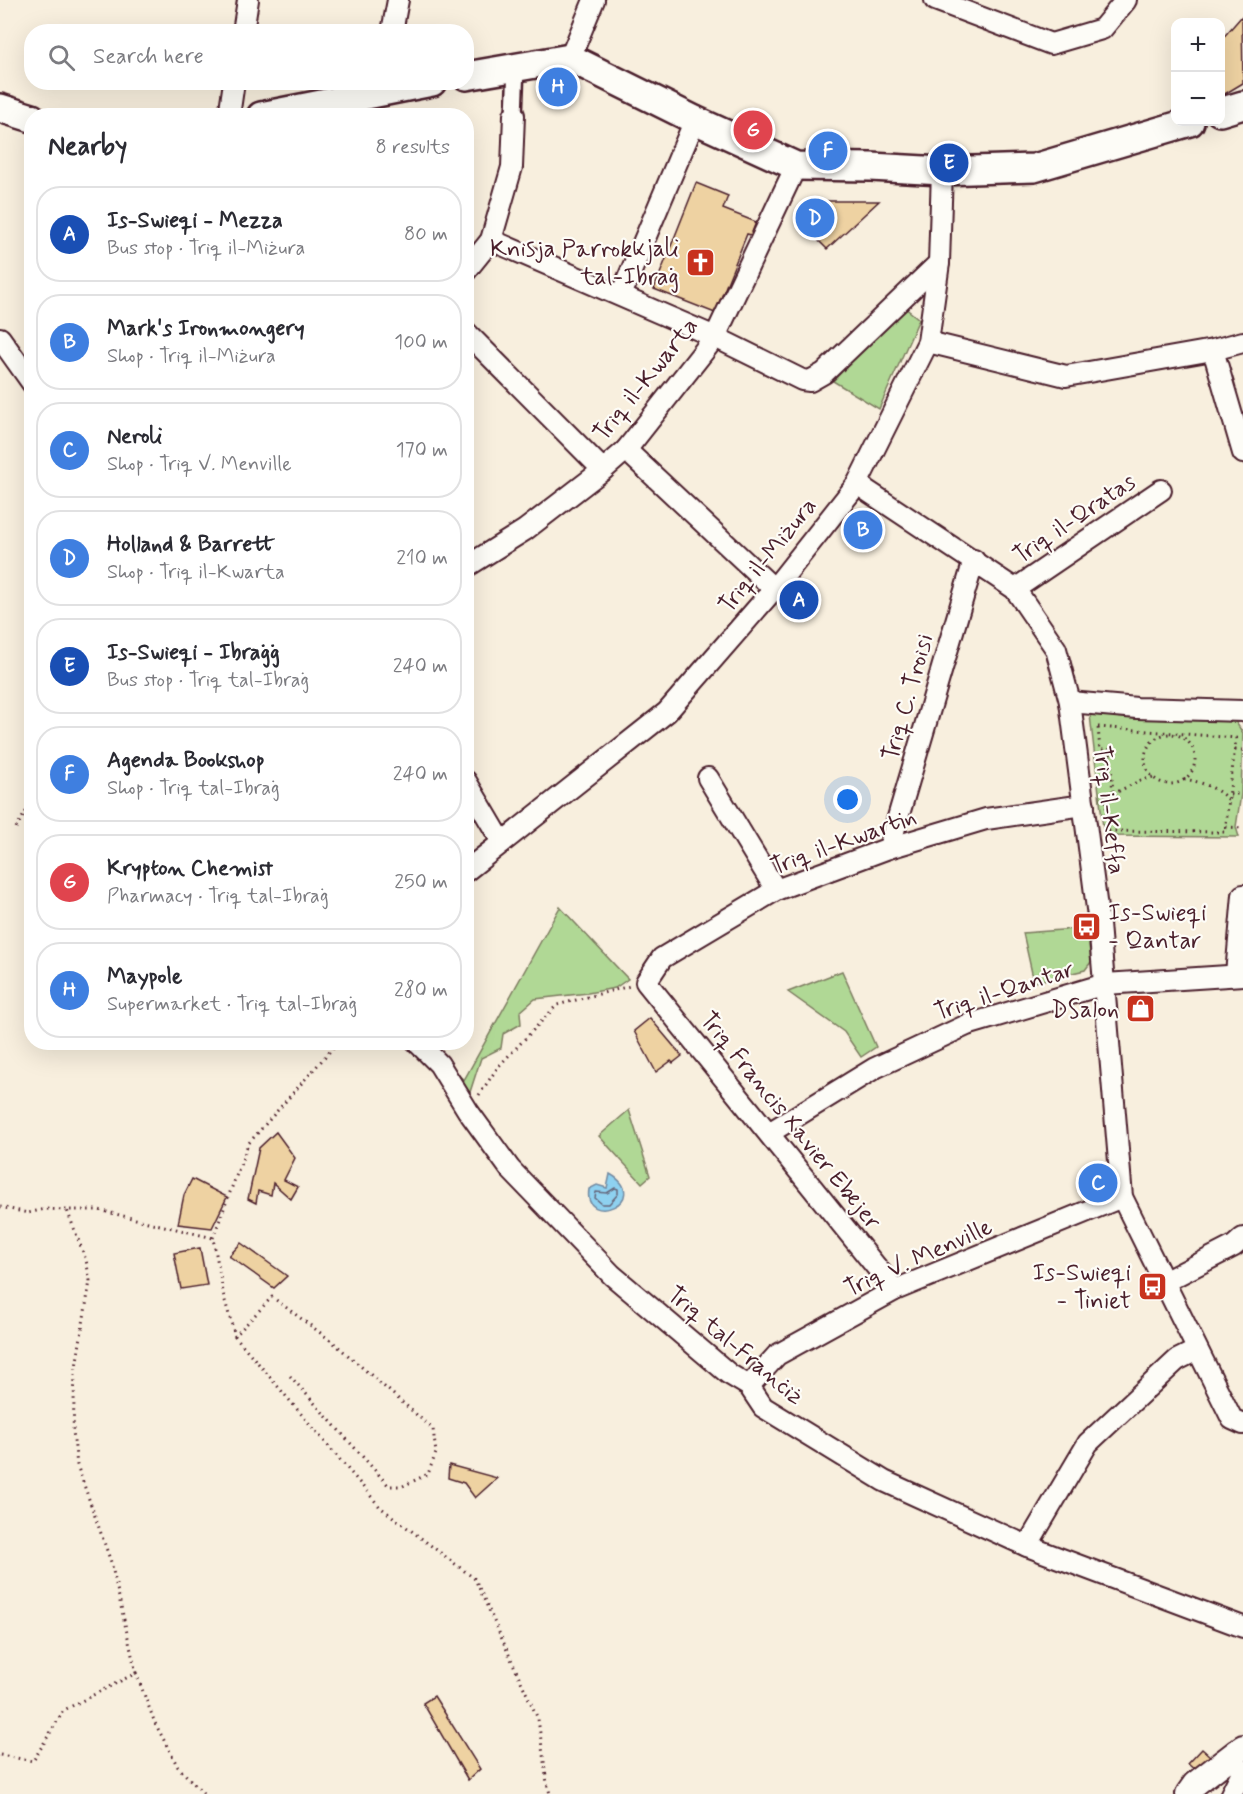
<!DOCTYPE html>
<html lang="en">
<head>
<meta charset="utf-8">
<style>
  body { margin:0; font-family:Mynerve,sans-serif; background:#f7f7f7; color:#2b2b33 }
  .controls { position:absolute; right:18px; top:18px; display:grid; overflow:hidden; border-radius:12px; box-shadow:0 6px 24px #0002 }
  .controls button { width:54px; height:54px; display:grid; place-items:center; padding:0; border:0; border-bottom:2px solid #e1e1e2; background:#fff; color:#2b2b33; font:30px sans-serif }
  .you { position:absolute; left:848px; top:800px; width:21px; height:21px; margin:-15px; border:4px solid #fff; border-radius:50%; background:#1a73e8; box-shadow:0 0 0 9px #1a73e833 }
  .badge { display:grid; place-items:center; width:39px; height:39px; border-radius:50%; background:#c8321e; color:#fff; font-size:20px; font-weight:700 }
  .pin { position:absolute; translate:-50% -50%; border:3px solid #fff; box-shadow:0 2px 6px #0006 }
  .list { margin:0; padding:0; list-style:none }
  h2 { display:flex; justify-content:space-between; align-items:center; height:78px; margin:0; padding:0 24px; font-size:26px }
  h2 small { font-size:20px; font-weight:400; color:#7c7c81 }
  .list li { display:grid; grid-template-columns:39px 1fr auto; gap:18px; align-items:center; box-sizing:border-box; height:96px; margin:0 12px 12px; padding:0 12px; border:2px solid #e1e1e2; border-radius:24px }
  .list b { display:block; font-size:22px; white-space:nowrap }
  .list p { margin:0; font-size:20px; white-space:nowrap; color:#7c7c81 }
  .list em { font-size:20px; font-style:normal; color:#7c7c81 }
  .icon { flex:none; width:33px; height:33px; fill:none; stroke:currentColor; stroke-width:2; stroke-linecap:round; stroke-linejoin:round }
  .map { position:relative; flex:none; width:1243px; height:1794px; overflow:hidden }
  .search { position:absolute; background:#fff; box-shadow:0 6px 24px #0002; left:24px; top:24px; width:450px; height:66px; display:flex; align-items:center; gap:15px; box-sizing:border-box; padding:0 21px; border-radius:24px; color:#7c7c81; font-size:22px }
  .panel { position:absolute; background:#fff; box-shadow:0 6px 24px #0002; left:24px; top:108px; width:450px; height:942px; border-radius:24px }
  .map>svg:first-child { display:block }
  .green { fill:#b0d895; stroke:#7d7c60; stroke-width:1.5 }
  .water { fill:#8ed1f0; stroke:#738aa1; stroke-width:1.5 }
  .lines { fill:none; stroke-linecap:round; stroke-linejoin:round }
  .shore { stroke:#65667a; stroke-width:1.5 }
  .building { fill:#eed2a2; stroke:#4a1f2b; stroke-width:1.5 }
  .pedestrian-casing { stroke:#4a1f2b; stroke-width:20 }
  .minor-casing { stroke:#4a1f2b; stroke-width:24 }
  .tertiary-casing { stroke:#4a1f2b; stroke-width:28 }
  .secondary-casing { stroke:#4a1f2b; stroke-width:32 }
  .path { stroke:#4a1f2b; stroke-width:3; stroke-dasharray:1.5 4.5; stroke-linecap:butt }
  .pedestrian { stroke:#fdfcf7; stroke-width:15 }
  .minor { stroke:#fdfcf7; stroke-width:20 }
  .tertiary { stroke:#fdfcf7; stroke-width:24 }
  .secondary { stroke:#fdfcf7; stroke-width:27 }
  .labels { text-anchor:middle; stroke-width:4.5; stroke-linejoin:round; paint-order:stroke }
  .poi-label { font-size:24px; fill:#4a1f2b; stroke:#fdfcf7; text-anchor:end }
  .street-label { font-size:24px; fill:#4a1f2b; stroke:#fdfcf7 }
</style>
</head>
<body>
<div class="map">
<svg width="1243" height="1794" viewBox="0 0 1243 1794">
  <rect width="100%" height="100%" fill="#f8efde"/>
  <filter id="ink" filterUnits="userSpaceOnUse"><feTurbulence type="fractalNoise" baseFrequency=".0167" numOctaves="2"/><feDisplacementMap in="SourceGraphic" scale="12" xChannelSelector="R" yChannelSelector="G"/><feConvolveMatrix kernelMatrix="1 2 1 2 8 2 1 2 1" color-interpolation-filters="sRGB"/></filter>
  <g filter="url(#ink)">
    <g class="green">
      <polygon points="904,307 919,319 879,409 833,381"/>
      <polygon points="1090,715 1178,720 1235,721 1243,733 1241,794 1236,827 1239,837 1104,836"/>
      <polygon points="560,907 628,979 615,988 588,993 535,999 520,1012 521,1024 503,1034 501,1048 481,1058 470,1092 466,1093 442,1060 464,1080"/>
      <polygon points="1087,928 1091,962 1085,970 1034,982 1023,933"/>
      <polygon points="842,971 876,1047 861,1057 844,1032 788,992"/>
      <polygon points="629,1110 650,1176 642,1183 599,1136"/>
    </g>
    <path class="water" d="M610,1174C655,1200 582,1230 589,1189L597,1185L607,1188Z"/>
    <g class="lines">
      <polygon class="shore" points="615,1188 618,1189 618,1194 609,1204 602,1204 595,1198 596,1192 607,1193"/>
    </g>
    <g class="building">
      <polygon points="1242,16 1243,83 1223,95 1220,78 1220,41"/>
      <polygon points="696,183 728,196 723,209 756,222 751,235 747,234 715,313 654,289"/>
      <polygon points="816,201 879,201 827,249 804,226"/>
      <polygon points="650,1018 682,1056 673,1063 671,1061 656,1072 634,1031"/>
      <polygon points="276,1132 295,1158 284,1180 298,1187 291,1199 273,1183 271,1195 258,1191 256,1203 248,1199 259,1148"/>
      <polygon points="192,1179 227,1197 212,1228 178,1224 184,1195"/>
      <polygon points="241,1243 287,1276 274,1288 229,1256"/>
      <polygon points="200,1248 207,1285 181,1289 174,1253"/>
      <polygon points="449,1465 497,1478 475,1498 464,1483 448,1478"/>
      <polygon points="434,1696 480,1769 468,1780 423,1703"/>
      <polygon points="1202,1749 1210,1756 1196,1771 1188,1764"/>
    </g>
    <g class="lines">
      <defs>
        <polyline id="pedestrian" points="514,115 516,66"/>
        <g id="minor">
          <polyline points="935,0 1051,44 1102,29 1126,0"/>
          <polyline points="243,32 248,0"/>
          <polyline points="392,32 398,0"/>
          <polyline points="570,58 594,0"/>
          <polyline points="229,116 234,82"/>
          <polyline points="491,240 715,337 802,380 810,381 824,373 939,263"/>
          <polyline points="466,271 491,240 512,167 514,115"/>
          <polyline points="621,295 695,120"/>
          <polyline points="466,332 603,470"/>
          <polyline points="0,338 32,383"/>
          <polyline points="928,342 1066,376 1213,350 1243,342"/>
          <polyline points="1213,350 1243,453"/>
          <polyline points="626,450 774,589"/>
          <polyline points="857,484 1015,589 1056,649 1070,702 1099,924 1122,1197 1232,1419 1243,1424"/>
          <polyline points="466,567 525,530 603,470 626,450 715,337 796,166"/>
          <polyline points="1015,589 1161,490"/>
          <polyline points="1070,702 1137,708 1243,711"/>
          <polyline points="708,778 776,890"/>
          <polyline points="466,781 502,842"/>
          <polyline points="889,848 974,560"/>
          <polyline points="466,871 667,712 774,589 857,484 928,342 939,263 942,171"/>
          <polyline points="1236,974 1243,895"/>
          <polyline points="417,1042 439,1064 468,1111 510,1169 612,1275 729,1374 749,1386 763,1407 884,1481 1027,1546 1243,1627"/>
          <polyline points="769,1133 875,1068 967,1025 1105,984 1243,975"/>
          <polyline points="1164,1282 1234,1246 1243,1238"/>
          <polyline points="895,1290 646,982 662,958 776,890 889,848 986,819 1084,805"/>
          <polyline points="749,1386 777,1355 895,1290 1122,1197"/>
          <polyline points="1027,1546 1088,1443 1177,1360 1197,1350"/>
          <polyline points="1231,1794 1243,1770"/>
        </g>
        <polyline id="tertiary" points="1188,1794 1195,1784 1243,1747"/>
        <g id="secondary">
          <polyline points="466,76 570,58 695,120 796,166 871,167 942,171 1034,168 1190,122"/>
          <polyline points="0,108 32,118"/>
          <polyline points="1220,112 1243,105"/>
          <polyline points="261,116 432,82"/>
        </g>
      </defs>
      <use href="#pedestrian" class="pedestrian-casing"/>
      <use href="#minor" class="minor-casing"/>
      <use href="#tertiary" class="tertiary-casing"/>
      <use href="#secondary" class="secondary-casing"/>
      <g class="path">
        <polygon points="1098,727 1236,738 1225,832 1109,831 1105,795 1113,794 1110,750 1100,750"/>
        <circle cx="1170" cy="759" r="25"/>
        <polyline points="1235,750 1243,750"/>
        <path d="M1184,779C1202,782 1215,787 1229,800"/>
        <polyline points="1113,794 1141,780 1154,777"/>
        <polyline points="1230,794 1243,794"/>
        <polyline points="1226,827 1243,828"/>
        <polyline points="16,828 32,802"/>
        <polyline points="479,1095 498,1067 557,1005 630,986"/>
        <polyline points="0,1207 28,1213 45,1209 67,1210"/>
        <polyline points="213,1238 248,1144 338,1042"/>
        <polyline points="290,1376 389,1486 403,1486 428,1474 436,1453 433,1429 334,1343 272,1297 235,1336 380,1507 475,1579 538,1719 547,1783 550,1794"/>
        <polyline points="136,1673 111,1562 77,1465 73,1431 75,1373 90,1281 86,1260 67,1210 99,1210 213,1238 224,1297 235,1336"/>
        <polyline points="0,1755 33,1761 64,1710 136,1673 155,1723 178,1767 204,1794"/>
      </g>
      <use href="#pedestrian" class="pedestrian"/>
      <use href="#minor" class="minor"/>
      <use href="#tertiary" class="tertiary"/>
      <use href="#secondary" class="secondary"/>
    </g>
  </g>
  <defs>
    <symbol id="church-square" viewBox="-11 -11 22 22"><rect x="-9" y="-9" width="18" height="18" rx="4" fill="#c8321e" stroke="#fdfcf7"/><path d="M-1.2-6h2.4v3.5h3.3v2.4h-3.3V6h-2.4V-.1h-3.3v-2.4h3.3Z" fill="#fff"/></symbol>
    <symbol id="bus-square" viewBox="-11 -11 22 22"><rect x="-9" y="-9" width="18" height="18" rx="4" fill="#c8321e" stroke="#fdfcf7"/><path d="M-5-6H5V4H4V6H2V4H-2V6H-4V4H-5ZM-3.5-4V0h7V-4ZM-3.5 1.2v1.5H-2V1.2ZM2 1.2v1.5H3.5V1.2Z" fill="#fff"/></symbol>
    <symbol id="shop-square" viewBox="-11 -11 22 22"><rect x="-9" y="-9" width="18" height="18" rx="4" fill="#c8321e" stroke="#fdfcf7"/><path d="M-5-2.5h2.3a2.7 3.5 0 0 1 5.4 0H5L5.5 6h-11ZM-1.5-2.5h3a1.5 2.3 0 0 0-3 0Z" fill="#fff"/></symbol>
  </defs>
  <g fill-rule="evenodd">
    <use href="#church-square" x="684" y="246" width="33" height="33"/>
    <use href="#bus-square" x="1070" y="910" width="33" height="33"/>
    <use href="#shop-square" x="1124" y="992" width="33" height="33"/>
    <use href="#bus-square" x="1136" y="1270" width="33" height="33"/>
  </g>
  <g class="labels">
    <g class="poi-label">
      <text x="679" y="256">Knisja Parrokkjali<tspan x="679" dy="28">tal-Ibraġ</tspan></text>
      <text x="1108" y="920" text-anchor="start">Is-Swieqi<tspan x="1108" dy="28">- Qantar</tspan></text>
      <text x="1119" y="1017">DSalon</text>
      <text x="1131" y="1280">Is-Swieqi<tspan x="1131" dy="28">- Tiniet</tspan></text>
    </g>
    <g class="street-label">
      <text transform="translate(645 379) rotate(-51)" y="8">Triq il-Kwarta</text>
      <text transform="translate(1074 518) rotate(-34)" y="8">Triq il-Qratas</text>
      <text transform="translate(767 555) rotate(-51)" y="8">Triq il-Miżura</text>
      <text transform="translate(907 697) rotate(-74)" y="8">Triq C. Troisi</text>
      <text transform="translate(1110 810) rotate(83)" y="8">Triq il-Keffa</text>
      <text transform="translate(843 841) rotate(-20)" y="8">Triq il-Kwartin</text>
      <text transform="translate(1004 990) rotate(-18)" y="8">Triq il-Qantar</text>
      <text transform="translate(791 1120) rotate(51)" y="8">Triq Francis Xavier Ebejer</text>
      <text transform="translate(918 1257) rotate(-24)" y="8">Triq V. Menville</text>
      <text transform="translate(736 1345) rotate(40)" y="8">Triq tal-Franċiż</text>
    </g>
  </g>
</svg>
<div class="controls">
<button>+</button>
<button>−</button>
</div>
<div class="you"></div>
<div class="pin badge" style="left:799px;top:600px;background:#1a4fb4">A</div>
<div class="pin badge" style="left:863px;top:530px;background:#3f7fe0">B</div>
<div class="pin badge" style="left:1098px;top:1183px;background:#3f7fe0">C</div>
<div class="pin badge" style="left:815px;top:218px;background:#3f7fe0">D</div>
<div class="pin badge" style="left:949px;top:163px;background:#1a4fb4">E</div>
<div class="pin badge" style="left:828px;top:151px;background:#3f7fe0">F</div>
<div class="pin badge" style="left:753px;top:130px;background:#e0444e">G</div>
<div class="pin badge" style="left:558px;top:87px;background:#3f7fe0">H</div>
<div class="search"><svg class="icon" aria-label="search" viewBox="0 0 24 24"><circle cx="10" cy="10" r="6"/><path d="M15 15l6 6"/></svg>Search here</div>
<section class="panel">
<h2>Nearby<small>8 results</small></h2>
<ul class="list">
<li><span class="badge" style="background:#1a4fb4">A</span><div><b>Is-Swieqi - Mezza</b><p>Bus stop · Triq il-Miżura</p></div><em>80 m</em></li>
<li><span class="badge" style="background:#3f7fe0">B</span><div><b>Mark's Ironmongery</b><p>Shop · Triq il-Miżura</p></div><em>100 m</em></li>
<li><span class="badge" style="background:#3f7fe0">C</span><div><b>Neroli</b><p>Shop · Triq V. Menville</p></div><em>170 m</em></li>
<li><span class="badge" style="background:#3f7fe0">D</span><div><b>Holland &amp; Barrett</b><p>Shop · Triq il-Kwarta</p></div><em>210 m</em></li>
<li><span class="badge" style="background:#1a4fb4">E</span><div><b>Is-Swieqi - Ibraġġ</b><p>Bus stop · Triq tal-Ibraġ</p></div><em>240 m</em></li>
<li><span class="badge" style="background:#3f7fe0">F</span><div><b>Agenda Bookshop</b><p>Shop · Triq tal-Ibraġ</p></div><em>240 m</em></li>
<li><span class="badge" style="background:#e0444e">G</span><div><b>Krypton Chemist</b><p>Pharmacy · Triq tal-Ibraġ</p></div><em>250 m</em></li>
<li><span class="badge" style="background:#3f7fe0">H</span><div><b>Maypole</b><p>Supermarket · Triq tal-Ibraġ</p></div><em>280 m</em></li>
</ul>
</section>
</div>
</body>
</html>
